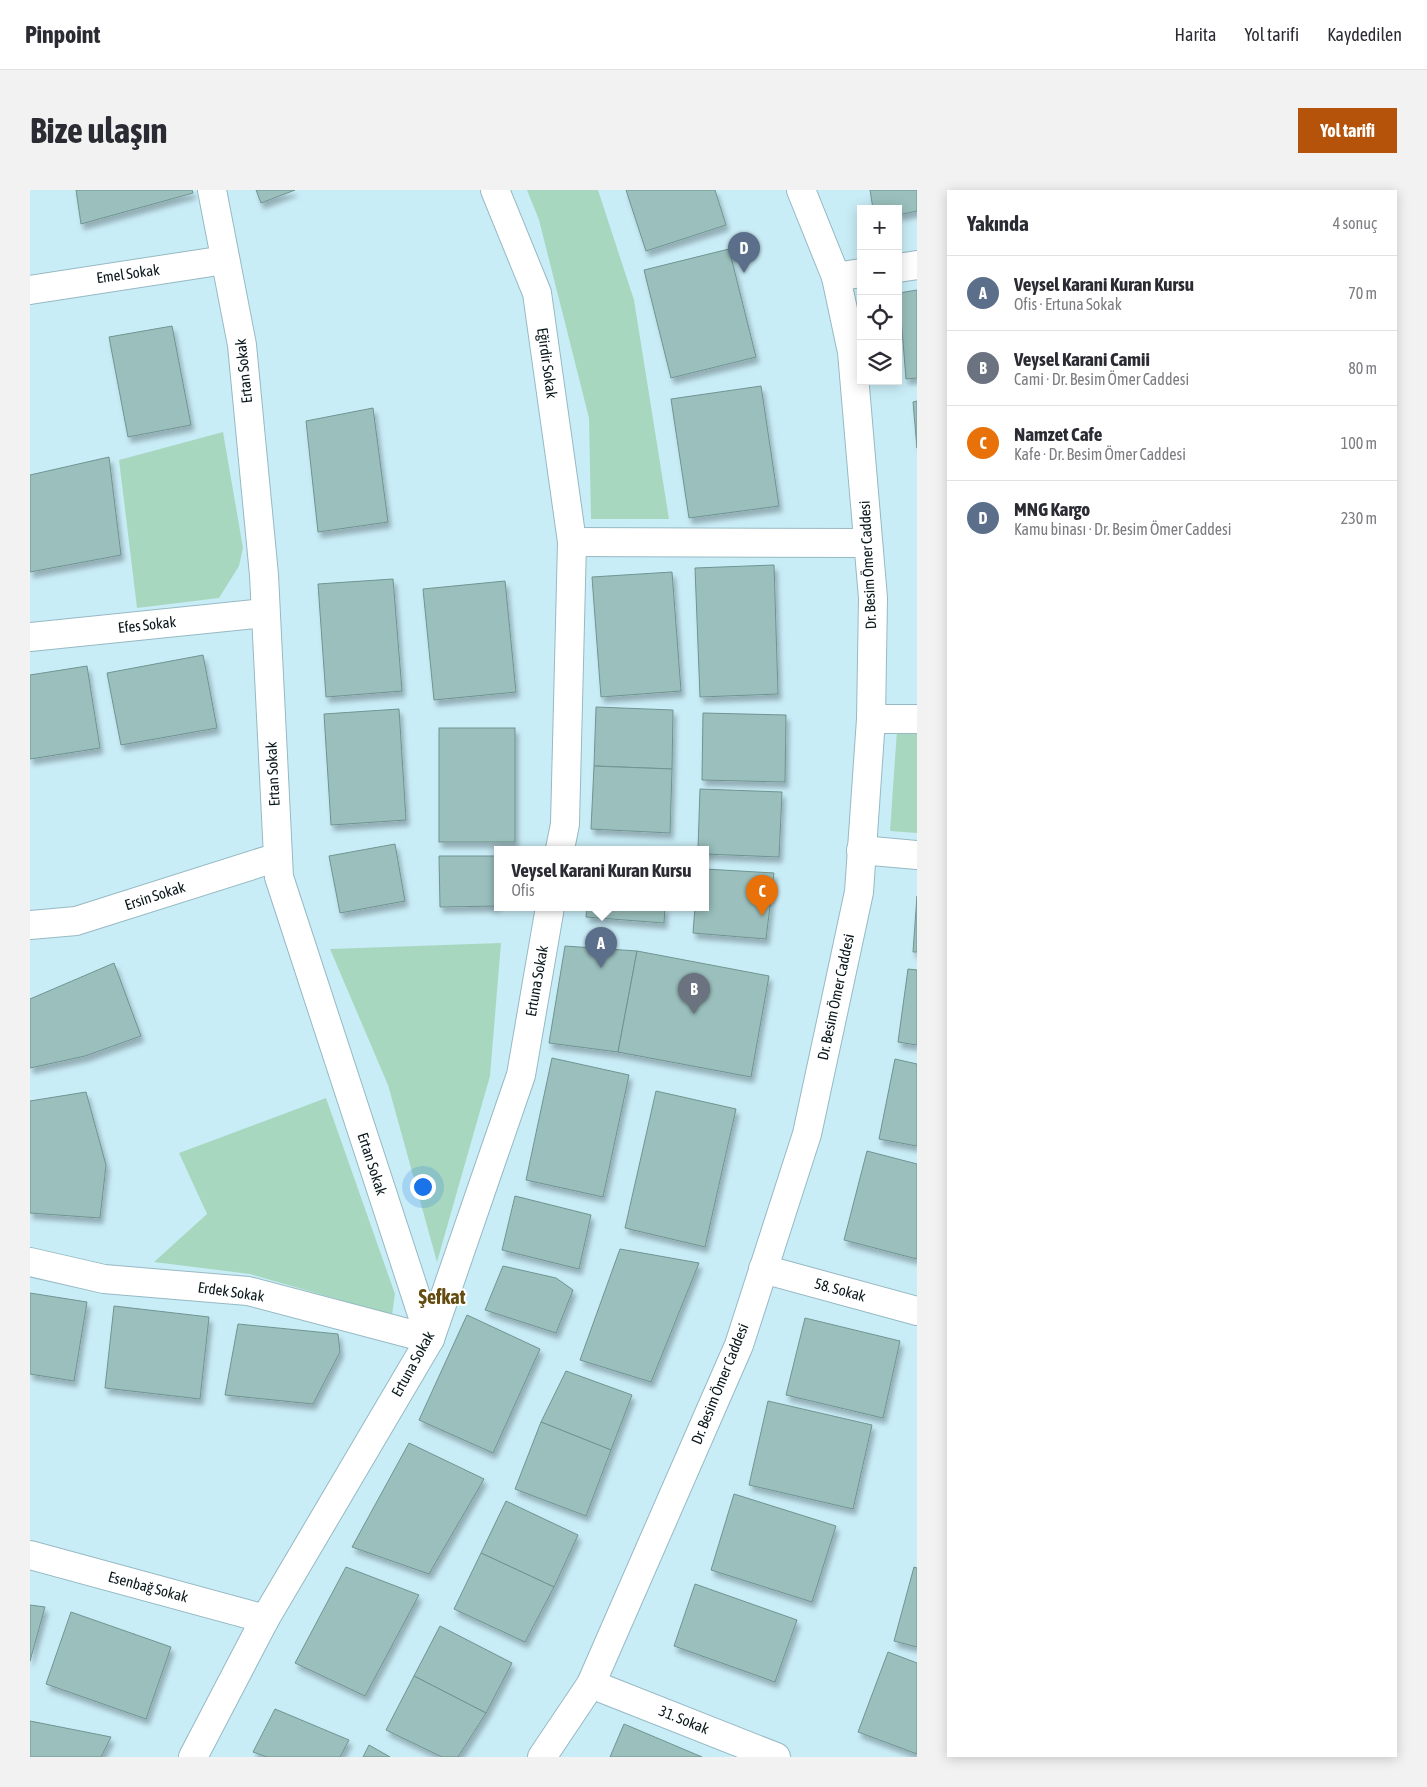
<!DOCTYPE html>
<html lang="tr">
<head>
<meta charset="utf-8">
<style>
  body { margin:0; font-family:"Asap Condensed",sans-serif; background:#f2f2f3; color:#2b2b33 }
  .controls { position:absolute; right:15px; top:15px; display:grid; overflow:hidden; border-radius:0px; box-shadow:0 2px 12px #0003 }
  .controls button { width:45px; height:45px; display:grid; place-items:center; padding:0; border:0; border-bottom:1px solid #e1e1e2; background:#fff; color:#2b2b33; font:25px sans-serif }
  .you { position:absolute; left:392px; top:996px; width:18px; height:18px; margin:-12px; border:4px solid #fff; border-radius:50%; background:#1a73e8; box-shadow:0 0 0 8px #1a73e833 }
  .badge { display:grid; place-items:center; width:32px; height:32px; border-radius:50%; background:#b45309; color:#fff; font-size:16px; font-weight:700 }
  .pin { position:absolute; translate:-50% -41px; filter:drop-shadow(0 1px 2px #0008) }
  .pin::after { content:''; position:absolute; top:26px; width:18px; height:15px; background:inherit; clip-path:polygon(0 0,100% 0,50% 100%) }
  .popup { position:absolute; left:464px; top:656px; width:215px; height:65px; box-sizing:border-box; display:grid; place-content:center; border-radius:0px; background:#fff; filter:drop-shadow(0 1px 4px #0005); font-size:16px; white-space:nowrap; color:#7c7c81 }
  .popup b { font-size:19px; color:#2b2b33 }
  .popup::after { content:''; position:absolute; left:50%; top:100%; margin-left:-10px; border:10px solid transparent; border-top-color:#fff }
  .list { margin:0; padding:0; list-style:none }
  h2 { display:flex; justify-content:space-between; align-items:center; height:65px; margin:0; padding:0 20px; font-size:21px }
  h2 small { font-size:16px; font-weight:400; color:#7c7c81 }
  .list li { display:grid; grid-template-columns:32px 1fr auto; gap:15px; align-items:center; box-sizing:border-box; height:75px; padding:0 20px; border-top:1px solid #e1e1e2 }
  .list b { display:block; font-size:19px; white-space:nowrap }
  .list p { margin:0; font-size:16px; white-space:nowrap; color:#7c7c81 }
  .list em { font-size:16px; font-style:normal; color:#7c7c81 }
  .icon { flex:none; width:28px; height:28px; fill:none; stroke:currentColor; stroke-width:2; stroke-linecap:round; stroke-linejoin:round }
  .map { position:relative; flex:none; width:887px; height:1567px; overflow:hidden; border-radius:0px }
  header { display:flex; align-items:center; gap:30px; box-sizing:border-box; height:70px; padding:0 25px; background:#fff; border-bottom:1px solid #e1e1e2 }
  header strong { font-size:24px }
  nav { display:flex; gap:28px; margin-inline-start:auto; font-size:18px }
  .intro { display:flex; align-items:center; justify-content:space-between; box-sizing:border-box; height:120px; padding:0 30px }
  h1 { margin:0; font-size:35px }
  .button { padding:12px 22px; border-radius:0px; background:#b45309; color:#fff; font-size:18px; font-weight:700 }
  main { display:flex; gap:30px; padding:0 30px }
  aside { flex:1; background:#fff; border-radius:0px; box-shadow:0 2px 12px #0003 }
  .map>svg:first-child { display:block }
  .green { fill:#a8d7c0 }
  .building { fill:#9abfbc; stroke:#709491; filter:url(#shadow) }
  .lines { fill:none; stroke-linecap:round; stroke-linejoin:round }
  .minor-casing { stroke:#96b9c3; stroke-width:30 }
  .secondary-casing { stroke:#96b9c3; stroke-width:30 }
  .minor { stroke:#fff; stroke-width:28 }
  .secondary { stroke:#fff; stroke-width:28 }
  .labels { text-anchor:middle; stroke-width:4; stroke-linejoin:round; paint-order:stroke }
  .street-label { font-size:15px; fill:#09171a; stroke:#fff }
  .district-label { font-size:20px; font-weight:bold; fill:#644c11; stroke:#fff }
</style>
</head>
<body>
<header>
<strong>Pinpoint</strong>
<nav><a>Harita</a><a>Yol tarifi</a><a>Kaydedilen</a></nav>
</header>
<div class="intro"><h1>Bize ulaşın</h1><a class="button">Yol tarifi</a></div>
<main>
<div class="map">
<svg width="887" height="1567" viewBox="0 0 887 1567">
  <defs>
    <filter id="shadow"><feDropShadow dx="3" dy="5.5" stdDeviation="2.5" flood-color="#0004"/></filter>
  </defs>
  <rect width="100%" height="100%" fill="#c9edf7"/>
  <g class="green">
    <polygon points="497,0 568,0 604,110 639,329 561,329 559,228 509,30"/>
    <polygon points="193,242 213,358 209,376 189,408 107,418 89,270"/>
    <polygon points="867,540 887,542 887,643 860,641"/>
    <polygon points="471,753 460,886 407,1072 358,895 300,759"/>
    <polygon points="296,908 365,1104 362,1125 220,1084 124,1072 177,1024 149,963"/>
  </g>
  <g class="building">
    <polygon points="46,0 162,0 163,3 51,34"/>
    <polygon points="226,0 265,0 231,13"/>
    <polygon points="596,0 685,0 696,35 616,61"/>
    <polygon points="840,0 887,0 887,21 868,25 868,19 843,19"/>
    <polygon points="699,59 726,167 641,188 614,80"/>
    <polygon points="887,100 887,188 876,189 869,103"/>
    <polygon points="142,136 161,235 98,247 79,147"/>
    <polygon points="731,196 749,316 659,328 641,209"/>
    <polygon points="887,211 887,258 883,212"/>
    <polygon points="343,218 358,332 288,342 276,231"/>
    <polygon points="79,267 91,365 0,382 0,285"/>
    <polygon points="744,375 748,504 670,507 665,378"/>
    <polygon points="642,382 651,501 571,507 562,387"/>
    <polygon points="363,389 372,501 296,507 288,394"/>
    <polygon points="475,391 486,502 404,510 393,399"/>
    <polygon points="173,465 187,538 91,555 77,483"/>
    <polygon points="57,476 70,558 0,569 0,485"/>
    <polygon points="566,517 643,520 642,579 564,576"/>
    <polygon points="369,519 376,630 301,635 294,524"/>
    <polygon points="673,523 756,525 755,592 672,590"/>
    <rect x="409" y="538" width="76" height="114"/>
    <polygon points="564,576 642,579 640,643 561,639"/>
    <polygon points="670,599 752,602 749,667 675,664 675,659 668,659"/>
    <polygon points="365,654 375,711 310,723 299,666"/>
    <polygon points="409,666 467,666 467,716 410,717"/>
    <polygon points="675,679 744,683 736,749 663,743 665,717 675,717"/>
    <polygon points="887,706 887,762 883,762"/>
    <polygon points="557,717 635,717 634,733 556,727"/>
    <polygon points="535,756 607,761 588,862 519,853"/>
    <polygon points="607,761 739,786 721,887 588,862"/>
    <polygon points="84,773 111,846 55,866 0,878 0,809"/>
    <polygon points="878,779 887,780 887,855 868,852"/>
    <polygon points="522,868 599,885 573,1007 496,990"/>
    <polygon points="865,869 887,874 887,956 849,949"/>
    <polygon points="626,901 706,919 675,1057 595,1038"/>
    <polygon points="56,902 76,975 70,1028 0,1023 0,911"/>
    <polygon points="837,961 887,974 887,1069 814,1050"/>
    <polygon points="485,1006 561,1025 549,1079 472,1060"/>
    <polygon points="590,1059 669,1073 621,1192 550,1170"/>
    <polygon points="473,1076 526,1088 543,1100 526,1143 455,1120"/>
    <polygon points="0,1103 57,1112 44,1191 0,1184"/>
    <polygon points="84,1116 179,1127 170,1209 75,1198"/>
    <polygon points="437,1125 510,1159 463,1263 389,1230"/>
    <polygon points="775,1128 870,1151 853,1228 756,1205"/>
    <polygon points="208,1134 308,1144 310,1162 283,1214 195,1205"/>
    <polygon points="536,1181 602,1205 581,1260 511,1232"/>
    <polygon points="738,1211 842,1235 823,1319 719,1295"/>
    <polygon points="511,1232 581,1260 556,1326 485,1299"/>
    <polygon points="379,1253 454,1289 399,1384 322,1357"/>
    <polygon points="704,1304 806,1336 782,1412 681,1380"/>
    <polygon points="476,1311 548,1345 524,1397 451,1363"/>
    <polygon points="451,1363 524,1397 495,1452 424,1419"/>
    <polygon points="316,1377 389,1405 335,1506 265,1473"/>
    <polygon points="884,1377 887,1378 887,1457 864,1451"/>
    <polygon points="665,1394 767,1430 745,1492 644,1456"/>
    <polygon points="0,1415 15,1417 0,1471"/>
    <polygon points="41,1422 141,1457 116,1529 16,1494"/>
    <polygon points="410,1436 482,1473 456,1523 384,1486"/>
    <polygon points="858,1462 887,1473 887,1564 828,1542"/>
    <polygon points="384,1486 456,1523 428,1567 412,1567 356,1540"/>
    <polygon points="245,1519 319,1550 310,1567 237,1567 223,1562"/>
    <polygon points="0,1531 81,1547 71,1567 0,1567"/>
    <polygon points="594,1534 672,1567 580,1567"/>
    <polygon points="339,1555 360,1567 333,1567"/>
  </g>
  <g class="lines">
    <defs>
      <g id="minor">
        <polyline points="182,0 212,155 234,385 249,687 400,1149"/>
        <polyline points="465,0 507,103 542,352 535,634 530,659"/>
        <polyline points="868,78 887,75"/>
        <polyline points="806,87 831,83"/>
        <polyline points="0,100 195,70"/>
        <polyline points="542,352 838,353"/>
        <polyline points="0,447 234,423"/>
        <polyline points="841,529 887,529"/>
        <polyline points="831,660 887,665"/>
        <polyline points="0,735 46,731 248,667"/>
        <polyline points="0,1072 74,1089 218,1101 400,1149"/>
        <polyline points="733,1079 887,1121"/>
        <polyline points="0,1365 235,1429"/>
        <polyline points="561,1494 746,1567"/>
        <polyline points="163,1567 235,1429 400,1149 491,885 520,717"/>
      </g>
      <polyline id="secondary" points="512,1567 561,1494 709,1155 777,944 829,702 841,529 843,408 822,162 806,87 771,0"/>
    </defs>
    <use href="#minor" class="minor-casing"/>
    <use href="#secondary" class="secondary-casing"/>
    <use href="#minor" class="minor"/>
    <use href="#secondary" class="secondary"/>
  </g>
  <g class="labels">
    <g class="street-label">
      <text transform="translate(98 84) rotate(-8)" y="5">Emel Sokak</text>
      <text transform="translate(517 173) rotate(82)" y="5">Eğirdir Sokak</text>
      <text transform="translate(214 181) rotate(-96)" y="5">Ertan Sokak</text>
      <text transform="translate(838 375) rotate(-93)" y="5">Dr. Besim Ömer Caddesi</text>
      <text transform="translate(117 435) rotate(-6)" y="5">Efes Sokak</text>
      <text transform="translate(243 584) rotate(-93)" y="5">Ertan Sokak</text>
      <text transform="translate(125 706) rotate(-18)" y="5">Ersin Sokak</text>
      <text transform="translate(507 791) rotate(-80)" y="5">Ertuna Sokak</text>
      <text transform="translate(806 807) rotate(-78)" y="5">Dr. Besim Ömer Caddesi</text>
      <text transform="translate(342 974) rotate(72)" y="5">Ertan Sokak</text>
      <text transform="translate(810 1100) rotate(15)" y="5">58. Sokak</text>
      <text transform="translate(201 1102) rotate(8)" y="5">Erdek Sokak</text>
      <text transform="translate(383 1174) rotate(-61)" y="5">Ertuna Sokak</text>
      <text transform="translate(690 1194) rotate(-68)" y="5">Dr. Besim Ömer Caddesi</text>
      <text transform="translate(118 1397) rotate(15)" y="5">Esenbağ Sokak</text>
      <text transform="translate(654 1530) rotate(22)" y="5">31. Sokak</text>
    </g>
    <g class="district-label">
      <text x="412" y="1114">Şefkat</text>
    </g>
  </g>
</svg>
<div class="controls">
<button>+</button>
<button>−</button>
<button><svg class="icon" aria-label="locate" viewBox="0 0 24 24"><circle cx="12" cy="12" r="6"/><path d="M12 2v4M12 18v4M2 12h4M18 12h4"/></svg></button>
<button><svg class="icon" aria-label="layers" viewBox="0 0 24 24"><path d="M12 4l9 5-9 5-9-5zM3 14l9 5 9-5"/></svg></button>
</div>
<div class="you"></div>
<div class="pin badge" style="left:571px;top:778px;background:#5c6f8a">A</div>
<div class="popup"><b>Veysel Karani Kuran Kursu</b>Ofis</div>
<div class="pin badge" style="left:664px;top:824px;background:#6b7280">B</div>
<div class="pin badge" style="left:732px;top:726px;background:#e8710a">C</div>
<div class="pin badge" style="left:714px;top:83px;background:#5c6f8a">D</div>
</div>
<aside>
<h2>Yakında<small>4 sonuç</small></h2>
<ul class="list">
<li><span class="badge" style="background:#5c6f8a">A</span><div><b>Veysel Karani Kuran Kursu</b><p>Ofis · Ertuna Sokak</p></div><em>70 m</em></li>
<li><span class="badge" style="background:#6b7280">B</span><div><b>Veysel Karani Camii</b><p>Cami · Dr. Besim Ömer Caddesi</p></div><em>80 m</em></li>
<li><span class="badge" style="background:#e8710a">C</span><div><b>Namzet Cafe</b><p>Kafe · Dr. Besim Ömer Caddesi</p></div><em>100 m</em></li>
<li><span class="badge" style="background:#5c6f8a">D</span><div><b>MNG Kargo</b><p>Kamu binası · Dr. Besim Ömer Caddesi</p></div><em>230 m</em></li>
</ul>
</aside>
</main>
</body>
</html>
